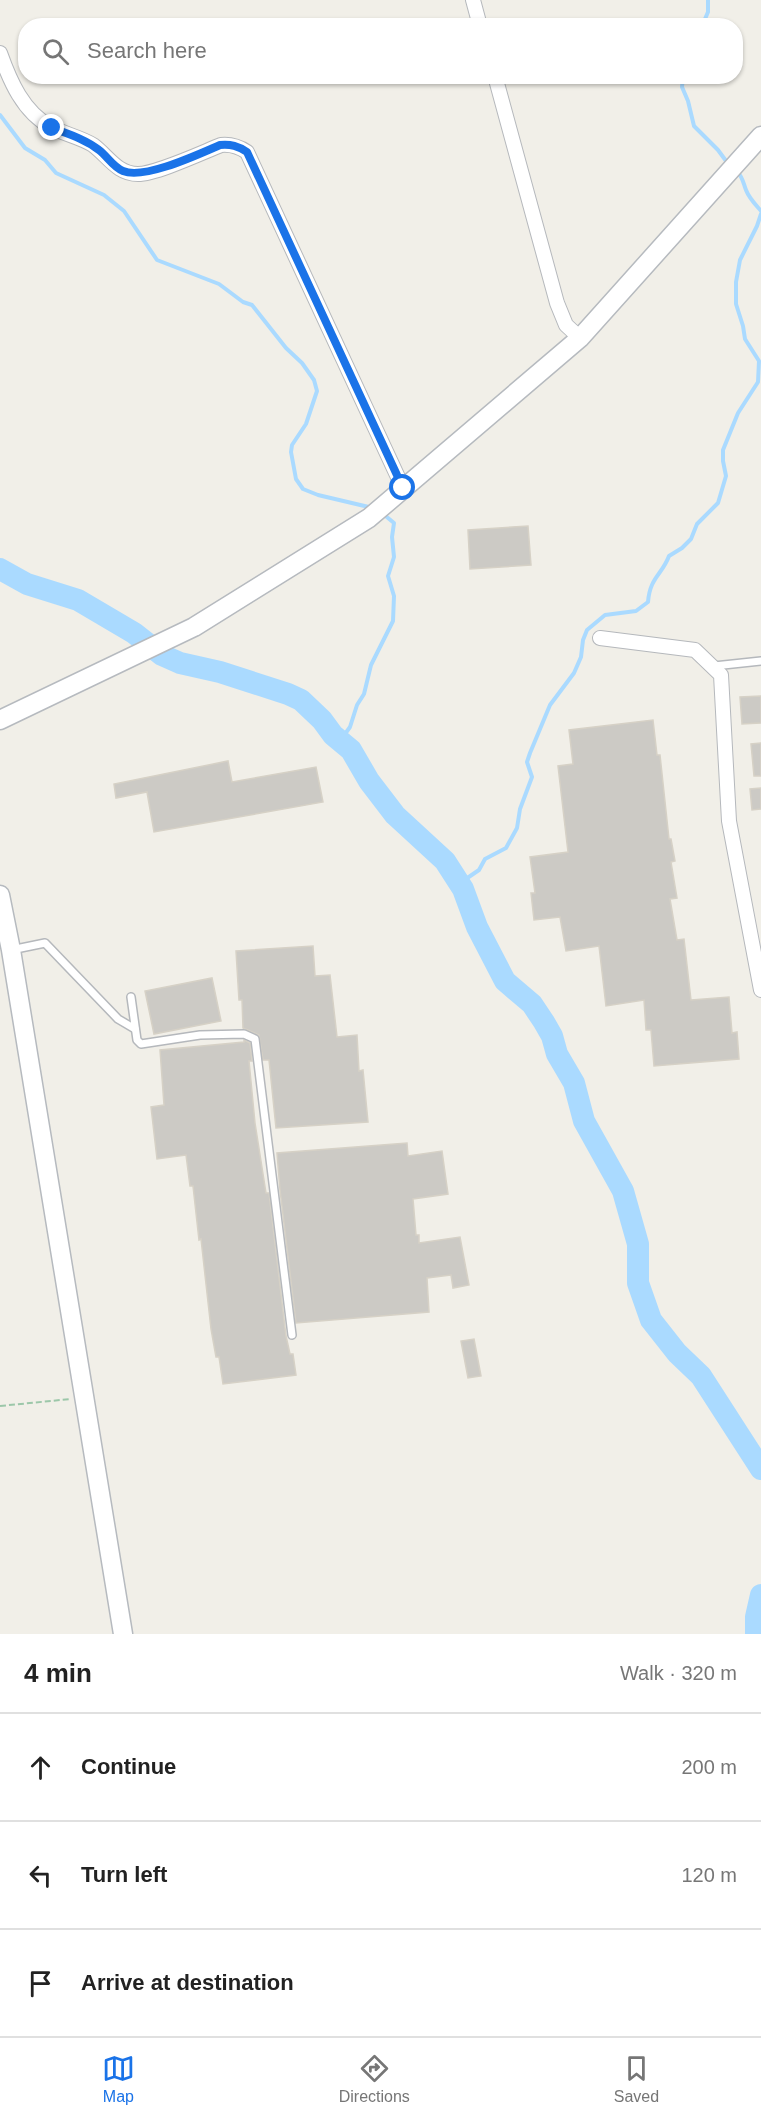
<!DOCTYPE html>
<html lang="en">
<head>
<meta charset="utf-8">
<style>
  body { margin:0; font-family:Arial,sans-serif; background:#f2f2f2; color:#222 }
  .stop { position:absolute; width:18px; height:18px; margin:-14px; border:4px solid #1a73e8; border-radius:50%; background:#fff }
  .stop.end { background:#1a73e8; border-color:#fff; box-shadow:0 2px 6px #0008 }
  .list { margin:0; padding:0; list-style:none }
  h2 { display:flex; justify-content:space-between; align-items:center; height:78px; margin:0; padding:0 24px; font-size:26px }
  h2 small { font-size:20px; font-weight:400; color:#767676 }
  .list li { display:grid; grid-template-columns:39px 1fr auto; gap:18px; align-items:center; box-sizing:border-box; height:108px; padding:0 24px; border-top:2px solid #e0e0e0 }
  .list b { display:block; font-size:22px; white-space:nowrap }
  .list em { font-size:20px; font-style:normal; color:#767676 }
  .icon { flex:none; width:33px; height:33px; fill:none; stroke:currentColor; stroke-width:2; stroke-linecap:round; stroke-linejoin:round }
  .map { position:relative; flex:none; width:761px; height:1634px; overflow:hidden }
  .search { position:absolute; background:#fff; box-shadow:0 2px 4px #0004; left:18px; right:18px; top:18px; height:66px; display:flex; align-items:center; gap:15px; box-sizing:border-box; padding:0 21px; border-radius:24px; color:#767676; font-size:22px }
  .sheet { height:402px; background:#fff }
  nav { display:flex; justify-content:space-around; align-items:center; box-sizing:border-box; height:84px; border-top:2px solid #e0e0e0; background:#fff; font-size:16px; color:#767676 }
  nav a { display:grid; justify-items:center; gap:3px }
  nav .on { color:#1a73e8 }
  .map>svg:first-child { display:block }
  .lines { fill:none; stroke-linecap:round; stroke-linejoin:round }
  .stream { stroke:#aadaff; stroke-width:4 }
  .river { stroke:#aadaff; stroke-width:22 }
  .building { fill:#cccac5; stroke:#d6d1c6; stroke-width:1.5 }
  .lane-casing { stroke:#b5b8bc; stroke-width:10 }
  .street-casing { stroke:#b5b8bc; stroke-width:16 }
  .secondary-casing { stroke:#b6babf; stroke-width:21 }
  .path { stroke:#9cc7a9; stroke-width:2; stroke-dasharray:6 3; stroke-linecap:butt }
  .lane { stroke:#fff; stroke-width:7 }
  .street { stroke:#fff; stroke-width:14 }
  .secondary { stroke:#fff; stroke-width:18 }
  .route { stroke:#1a73e8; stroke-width:8 }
</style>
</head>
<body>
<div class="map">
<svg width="761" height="1634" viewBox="0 0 761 1634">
  <rect width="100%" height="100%" fill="#f1efe8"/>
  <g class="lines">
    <g class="stream">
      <polyline points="702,26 708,12 708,0"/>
      <polyline points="683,76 682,87 688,101 694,126 718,150 729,165"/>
      <polyline points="0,115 25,148 45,160 56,173 104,195 124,211 157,260 219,284 243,302 252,305 286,348 302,363 314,380 317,391 306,424 292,445 291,452 296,479 303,489 318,495 373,508"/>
      <path d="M737,171C743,178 743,182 746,190C749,198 755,204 761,211"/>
      <polyline points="340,741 350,727 357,705 364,694 371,665 393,621 394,596 388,576 394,557 392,537 394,523 382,513"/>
      <path d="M460,883L479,870L485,859L506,848L517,828L520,809L532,777L527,762L530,753L550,705L574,673L581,657L583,640L587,630L605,615L636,611L648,602C650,577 662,575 669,556L682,548L691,539L697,524L718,503L726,476L723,461V450L738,413L758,382L759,361L745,339L743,326L736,304V282L740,260L757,226L761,214"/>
    </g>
    <g class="river">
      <polyline points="0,569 27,584 78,600 134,633 162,655 180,663 220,672 288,694 301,700 322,720 333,735 351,750 369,781 395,815 445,861 463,889 477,927 505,981 532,1004 544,1022 552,1036 557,1054 574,1083 584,1121 623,1191 638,1244 638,1283 651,1320 677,1353 701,1376 761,1469"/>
      <polyline points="756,1634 756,1617 761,1595"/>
    </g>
  </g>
  <g class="building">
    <polygon points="528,526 531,565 470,569 468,530"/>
    <polygon points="761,696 761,723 742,724 740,697"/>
    <polygon points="653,720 657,755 660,755 669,839 671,839 675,861 671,862 677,898 670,899 677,940 684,939 691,1000 729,997 732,1033 737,1032 739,1059 654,1066 651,1030 646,1030 644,1000 606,1006 599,946 566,951 560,917 534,920 531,893 535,893 530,857 568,852 558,766 573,764 569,730"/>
    <polygon points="761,743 761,776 754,776 751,744"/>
    <polygon points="228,761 232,782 316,767 323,802 154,832 147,792 116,798 114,784"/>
    <polygon points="761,788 761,809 752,810 750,789"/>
    <polygon points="313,946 315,976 330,975 337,1037 357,1035 359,1071 363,1070 368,1122 276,1128 269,1060 263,1060 259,1035 243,1028 242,1000 239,1000 236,951"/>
    <polygon points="212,978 221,1021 154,1034 145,991"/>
    <polygon points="244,1040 250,1043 252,1061 249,1061 255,1123 266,1193 269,1193 286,1336 290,1354 293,1354 296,1375 223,1384 219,1357 216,1357 211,1329 201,1239 199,1240 193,1186 190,1186 186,1155 157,1159 151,1107 164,1105 160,1050 244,1042"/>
    <polygon points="407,1143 408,1156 442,1151 448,1194 413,1199 416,1235 419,1235 419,1243 460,1237 469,1285 453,1288 451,1275 427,1278 429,1312 296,1323 280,1190 277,1153"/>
    <polygon points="474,1339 481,1376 468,1378 461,1341"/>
  </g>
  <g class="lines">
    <defs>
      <g id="lane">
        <polyline points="714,666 761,661"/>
        <polyline points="11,950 45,943 118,1019 135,1029"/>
        <polyline points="131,997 137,1040 141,1044 200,1035 244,1034 255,1039 292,1335"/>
      </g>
      <g id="street">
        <polyline points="473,0 480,26"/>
        <path d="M0,53C10,81 23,112 51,127C64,134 80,137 93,145C108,156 117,174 138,174C156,174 201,153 221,145C231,144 238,146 247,152L403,488"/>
        <polyline points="495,76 557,303 566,325 580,338"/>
        <polyline points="600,638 695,650 721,675 729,821 761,990"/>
      </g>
      <g id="secondary">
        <polyline points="0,720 194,627 369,518 580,338 761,136"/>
        <polyline points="0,895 11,950 123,1634"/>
      </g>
    </defs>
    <use href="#lane" class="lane-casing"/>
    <use href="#street" class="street-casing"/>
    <use href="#secondary" class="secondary-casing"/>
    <polyline class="path" points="0,1406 71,1399"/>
    <use href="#lane" class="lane"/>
    <use href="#street" class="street"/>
    <use href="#secondary" class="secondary"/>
  </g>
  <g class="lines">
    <path class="route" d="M52,128C68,134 85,139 99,150C107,156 113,167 123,171C144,180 199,154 220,145C231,144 238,146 247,152L403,488"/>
  </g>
</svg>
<div class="stop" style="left:403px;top:488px"></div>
<div class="stop end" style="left:52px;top:128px"></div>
<div class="search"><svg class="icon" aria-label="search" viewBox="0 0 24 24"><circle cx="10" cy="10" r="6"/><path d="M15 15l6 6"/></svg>Search here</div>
</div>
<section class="sheet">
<h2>4 min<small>Walk · 320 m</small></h2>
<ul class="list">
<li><svg class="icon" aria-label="ahead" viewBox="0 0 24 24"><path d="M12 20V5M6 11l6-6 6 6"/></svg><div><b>Continue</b></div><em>200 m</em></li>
<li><svg class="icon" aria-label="left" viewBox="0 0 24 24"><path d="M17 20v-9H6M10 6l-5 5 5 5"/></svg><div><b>Turn left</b></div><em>120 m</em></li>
<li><svg class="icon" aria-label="arrive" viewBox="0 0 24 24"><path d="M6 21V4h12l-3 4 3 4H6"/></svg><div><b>Arrive at destination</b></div></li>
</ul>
</section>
<nav>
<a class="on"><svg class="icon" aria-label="map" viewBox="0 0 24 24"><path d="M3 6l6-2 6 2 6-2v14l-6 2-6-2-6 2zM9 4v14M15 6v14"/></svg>Map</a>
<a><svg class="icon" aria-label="directions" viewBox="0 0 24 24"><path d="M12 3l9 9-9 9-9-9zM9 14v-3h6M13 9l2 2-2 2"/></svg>Directions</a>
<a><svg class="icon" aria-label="saved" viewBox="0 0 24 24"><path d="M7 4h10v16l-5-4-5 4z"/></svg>Saved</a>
</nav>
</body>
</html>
